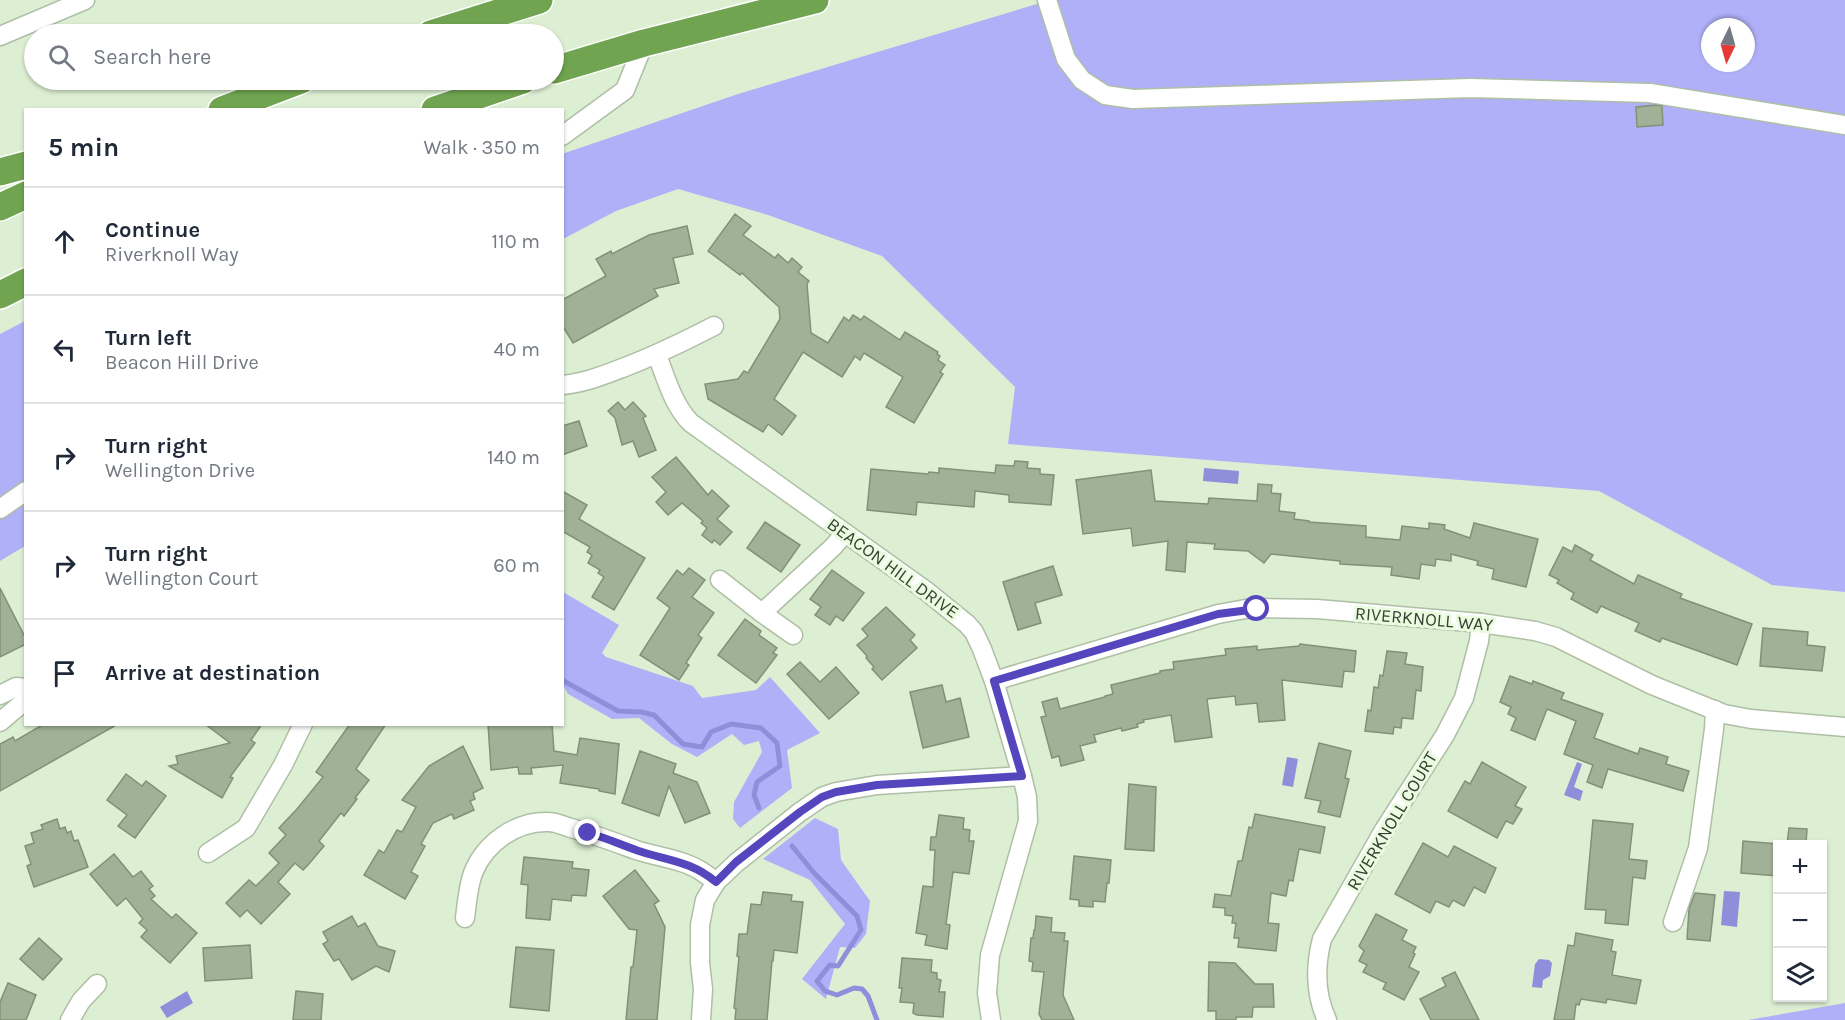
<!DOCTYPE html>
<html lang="en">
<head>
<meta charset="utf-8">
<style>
  body { margin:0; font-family:Karla,sans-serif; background:#f2f2f3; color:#1f2937 }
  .controls { position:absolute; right:18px; bottom:18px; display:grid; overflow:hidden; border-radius:0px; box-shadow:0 2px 4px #0004 }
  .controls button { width:54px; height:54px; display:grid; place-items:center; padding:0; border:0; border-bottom:2px solid #e0e1e3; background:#fff; color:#1f2937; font:30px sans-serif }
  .compass { position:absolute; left:1701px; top:18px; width:54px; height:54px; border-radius:50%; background:#fff; box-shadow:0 2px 4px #0004; rotate:185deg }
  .stop { position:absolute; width:18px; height:18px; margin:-14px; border:4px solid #5646be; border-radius:50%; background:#fff }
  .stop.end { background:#5646be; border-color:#fff; box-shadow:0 2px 6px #0008 }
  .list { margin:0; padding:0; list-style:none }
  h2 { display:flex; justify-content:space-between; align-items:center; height:78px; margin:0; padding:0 24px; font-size:26px }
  h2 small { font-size:20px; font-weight:400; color:#747a83 }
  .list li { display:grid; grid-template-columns:39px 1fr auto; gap:18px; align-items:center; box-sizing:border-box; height:108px; padding:0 24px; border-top:2px solid #e0e1e3 }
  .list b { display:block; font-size:22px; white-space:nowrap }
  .list p { margin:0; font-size:20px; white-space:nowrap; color:#747a83 }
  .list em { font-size:20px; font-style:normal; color:#747a83 }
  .icon { flex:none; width:33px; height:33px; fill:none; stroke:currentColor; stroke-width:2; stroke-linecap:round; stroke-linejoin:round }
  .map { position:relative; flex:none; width:1845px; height:1020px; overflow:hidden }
  .search { position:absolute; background:#fff; box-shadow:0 2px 4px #0004; left:24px; top:24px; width:540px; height:66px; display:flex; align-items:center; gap:15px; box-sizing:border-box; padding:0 21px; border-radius:33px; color:#747a83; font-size:22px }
  .panel { position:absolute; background:#fff; box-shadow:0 2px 4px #0004; left:24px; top:108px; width:540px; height:618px; border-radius:0px }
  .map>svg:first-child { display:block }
  .green { fill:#b0b0f8; fill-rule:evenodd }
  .water { fill:#8f8edb }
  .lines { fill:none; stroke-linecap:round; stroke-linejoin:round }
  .stream { stroke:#8f8edb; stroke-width:5 }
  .building { fill:#a0b197; stroke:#809177; stroke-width:1.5 }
  .minor-casing { stroke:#aebfa5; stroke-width:21 }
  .highway-casing { stroke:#fff; stroke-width:30 }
  .minor { stroke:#fff; stroke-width:18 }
  .highway { stroke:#70a450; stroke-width:27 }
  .route { stroke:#5646be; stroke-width:8 }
  .labels { text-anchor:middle; stroke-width:6; stroke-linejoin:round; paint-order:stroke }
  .street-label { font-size:18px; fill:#383f34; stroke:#eafce0 }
</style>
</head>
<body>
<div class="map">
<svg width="1845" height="1020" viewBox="0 0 1845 1020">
  <rect width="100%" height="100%" fill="#ddefd3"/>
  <g class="green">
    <path d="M1050,0H1845V592L1772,585L1599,491L1008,444L1015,387L882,256L768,215L678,189L616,211L563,239L562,154L738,94ZM1710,27H1746V63H1710Z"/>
    <polygon points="25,321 25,546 0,561 0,334"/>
    <polygon points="563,592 619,625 602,653 606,657 693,686 702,698 756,690 770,677 820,733 787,750 792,788 740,828 733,819 734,802 762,752 759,741 744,745 732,734 697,757 672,744 639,718 612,719 568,694 563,685"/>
    <polygon points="815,818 838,829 841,860 870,901 866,934 855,948 840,947 826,999 802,979 845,924 810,880 763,859"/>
    <polygon points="1845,1003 1845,1020 1748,1020"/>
  </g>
  <g class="water">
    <polygon points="1204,468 1239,471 1238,484 1203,481"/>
    <polygon points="1287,757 1298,759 1293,787 1282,785"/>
    <polygon points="1577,762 1582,764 1574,787 1583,791 1580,801 1564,795"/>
    <polygon points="1724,891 1740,892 1737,927 1721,925"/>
    <polygon points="1539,959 1549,960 1552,963 1550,976 1543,980 1542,988 1532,987 1535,964"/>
    <polygon points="187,991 193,1003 167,1018 160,1007"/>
  </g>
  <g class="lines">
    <g class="stream">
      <polyline points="562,680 618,711 641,712 654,715 683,744 702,747 711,732 731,724 761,728 777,743 780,766 757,782 754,795 759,808"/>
      <polyline points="792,846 815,874 857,916 861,930 838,966 830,965 817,981 825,991 837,995 854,988 862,989 868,996 877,1020"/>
    </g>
  </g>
  <g class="building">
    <polygon points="1656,105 1662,106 1663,125 1637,127 1636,107"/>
    <polygon points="735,214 751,226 743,235 775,258 778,254 788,263 792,258 802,267 798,272 809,281 807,284 811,333 828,343 844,317 849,321 853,315 861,320 864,316 900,340 905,332 938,352 937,354 940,356 938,360 945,365 940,372 943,374 914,423 886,407 903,377 864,353 860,360 855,356 842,377 803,352 774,399 796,416 782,435 768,424 763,432 708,399 705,384 738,379 744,371 748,373 780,319 779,307 742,273 740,275 708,251"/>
    <polygon points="687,226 693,254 673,258 679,283 654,289 658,296 573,343 562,325 562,300 606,276 596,259 611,251 612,254 649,235"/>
    <polygon points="618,402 625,410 633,402 646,416 643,418 656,450 639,457 633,441 622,445 615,418 608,411"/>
    <polygon points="579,421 587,446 562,455 562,426"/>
    <polygon points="676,457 708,495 712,490 729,506 717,519 732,532 720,545 714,540 712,543 702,535 707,528 701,523 703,521 682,503 668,515 656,502 666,492 652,477"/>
    <polygon points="1015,461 1028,462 1027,468 1040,469 1040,474 1054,475 1051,505 1009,502 1009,495 975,491 974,507 917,502 916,515 867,510 871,469 928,474 929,472 939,473 939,468 995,473 996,465 1014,466"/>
    <polygon points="1151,470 1155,501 1208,504 1209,498 1257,501 1258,484 1272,485 1271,493 1281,494 1279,511 1295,513 1294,519 1309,521 1309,522 1366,526 1366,537 1400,540 1402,526 1429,529 1429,523 1445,525 1444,529 1470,538 1474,523 1538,539 1526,587 1492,579 1494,569 1477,565 1478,561 1451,554 1451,561 1436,559 1435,566 1421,564 1419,579 1391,575 1392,567 1340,564 1340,561 1271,554 1264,563 1248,551 1214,549 1215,544 1187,542 1185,572 1166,570 1168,541 1133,546 1131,528 1083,534 1076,480"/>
    <polygon points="562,491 587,505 579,519 645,558 614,610 592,597 604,577 598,573 600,570 588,563 592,555 587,552 590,547 562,531"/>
    <polygon points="765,522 800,545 781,572 747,548"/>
    <polygon points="1575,545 1593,555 1590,560 1634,584 1638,575 1682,594 1680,598 1752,624 1737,665 1662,638 1660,642 1635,631 1639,623 1601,606 1597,613 1571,599 1574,593 1557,583 1559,580 1549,575 1563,547 1572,552"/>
    <polygon points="1053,566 1062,595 1035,603 1041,623 1018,630 1003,582"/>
    <polygon points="689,568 705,580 692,597 714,613 698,635 702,638 686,663 689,665 679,680 640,655 670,608 657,598 677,570 683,575"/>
    <polygon points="832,570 864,593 843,621 836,616 830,625 815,615 821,607 810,599"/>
    <polygon points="0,588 26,639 26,644 0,657"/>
    <polygon points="886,607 915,635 910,640 917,648 882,680 872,669 874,667 866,658 867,656 857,645 868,636 862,629"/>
    <polygon points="745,619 761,631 759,635 777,648 773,653 777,655 756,683 718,655"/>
    <polygon points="1763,628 1808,632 1807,645 1825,647 1822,671 1760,666"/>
    <polygon points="1300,644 1356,651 1354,672 1344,671 1342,687 1282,680 1285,720 1259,722 1257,703 1236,705 1235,696 1207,699 1212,737 1175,742 1171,715 1143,720 1144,722 1137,724 1138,727 1122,731 1121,728 1094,735 1096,742 1080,746 1084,760 1061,766 1059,756 1052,758 1041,717 1046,716 1042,702 1057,698 1060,709 1105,697 1105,696 1113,694 1111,685 1160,673 1160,671 1174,669 1173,662 1226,655 1225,649 1257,646 1257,650 1299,646"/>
    <polygon points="1387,651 1407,653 1405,664 1423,667 1421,691 1416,690 1413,719 1402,718 1401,728 1394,727 1393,734 1365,731 1368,710 1371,711 1374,687 1378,688 1380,675 1383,676"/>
    <polygon points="800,662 820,682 836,667 859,693 829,719 787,674"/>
    <polygon points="1510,676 1532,684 1533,681 1564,693 1561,699 1603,714 1594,738 1638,754 1640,748 1668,757 1666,764 1689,771 1683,791 1608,769 1602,788 1587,782 1593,765 1564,754 1576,721 1547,709 1535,740 1511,730 1516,718 1508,714 1511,707 1500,702"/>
    <polygon points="942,685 946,702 960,698 969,737 923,748 910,692"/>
    <polygon points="44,724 118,724 0,791 0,744 13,737 15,741"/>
    <polygon points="205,724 262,724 251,740 255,743 230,777 233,778 222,798 169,766 178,764 176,756 230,743"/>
    <polygon points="350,724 386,724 356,769 369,780 355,798 357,799 344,816 341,813 319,841 324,846 308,865 303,870 295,863 278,882 290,894 261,924 247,910 240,917 226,903 249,880 256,886 279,863 269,853 286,835 279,828 297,809 323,777 316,772"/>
    <polygon points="488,724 552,724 554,751 577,755 580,738 619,744 615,794 599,791 599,789 560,783 563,765 531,768 532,774 519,774 518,767 491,770"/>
    <polygon points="1319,743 1351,751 1345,778 1349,779 1340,817 1318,812 1321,801 1305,798"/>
    <polygon points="463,746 483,788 473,793 475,799 470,801 474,810 454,819 452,814 433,823 421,844 425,846 411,872 418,876 405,899 364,875 379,850 384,853 397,830 402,832 416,807 402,800 429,766"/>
    <polygon points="640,751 676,764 673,773 697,782 710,813 685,823 669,786 659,816 622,803"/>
    <polygon points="1482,762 1526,787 1515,806 1522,809 1513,824 1506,821 1497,838 1448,811 1465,781 1470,784"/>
    <polygon points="126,774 142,786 146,781 166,796 135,838 118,826 127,815 107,800"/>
    <polygon points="1129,784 1156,787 1154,851 1125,849"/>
    <polygon points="1255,814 1325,827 1320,853 1299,849 1293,881 1289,880 1286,896 1271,893 1268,923 1279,924 1276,951 1238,947 1239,938 1234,938 1236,923 1232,923 1233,916 1225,915 1225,908 1213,907 1215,894 1231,896 1238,861 1242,861 1249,827 1252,828"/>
    <polygon points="939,815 964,818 963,829 970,830 969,841 974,841 969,874 953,872 946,924 950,925 947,949 925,945 927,935 916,933 923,886 933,887 935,850 930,850 931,837 936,837"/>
    <polygon points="57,819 60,829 65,827 67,833 71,831 74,841 78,840 88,867 34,887 27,866 31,864 25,846 34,843 31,833 43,829 41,825"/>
    <polygon points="1593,820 1633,824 1629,859 1647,861 1645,879 1633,877 1628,925 1605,923 1606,910 1585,909"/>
    <polygon points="1789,828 1807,829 1806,844 1787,844"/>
    <polygon points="1743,841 1778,844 1778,876 1741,873"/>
    <polygon points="1423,843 1448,857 1454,846 1496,868 1485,893 1474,887 1464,906 1453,900 1449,907 1436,901 1430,913 1395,894"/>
    <polygon points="114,854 133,877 141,871 153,886 149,889 155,896 151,899 172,918 176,914 197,933 170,963 141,937 147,930 139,923 143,919 126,898 117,906 90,874"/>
    <polygon points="1074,856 1111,860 1109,883 1107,883 1105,902 1093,901 1093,907 1079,906 1079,900 1070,899"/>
    <polygon points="524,857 573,862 572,868 589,870 586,896 572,895 571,901 552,899 550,920 526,918 528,885 521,884"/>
    <polygon points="635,870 659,901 654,904 665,927 657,1020 626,1020 631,967 633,967 637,930 629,929 603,896"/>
    <polygon points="763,892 792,895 791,901 803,902 797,953 774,950 773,961 772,961 767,1020 735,1020 736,1009 734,1008 739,957 737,956 739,934 747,934 751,904 761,905"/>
    <polygon points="1695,893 1715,895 1710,941 1687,939 1689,909"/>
    <polygon points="1376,914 1407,930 1402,940 1416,947 1413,953 1415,954 1409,967 1419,972 1404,1000 1383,989 1386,983 1363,972 1367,965 1359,961 1364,951 1359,946"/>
    <polygon points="352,916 358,927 365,923 378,946 395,951 389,972 376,966 352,980 339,959 334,961 323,944 328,941 323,932"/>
    <polygon points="1036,916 1052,918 1051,932 1065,933 1064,941 1068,941 1063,995 1074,1020 1042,1020 1039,1014 1044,972 1032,971 1033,962 1029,961 1031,938 1033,938 1034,930 1035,930"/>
    <polygon points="1576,933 1613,940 1611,951 1616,952 1612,975 1641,980 1636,1004 1607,999 1606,1003 1581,999 1579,1005 1576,1004 1574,1020 1554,1020 1568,945 1574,946"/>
    <polygon points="39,938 62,959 43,980 20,959"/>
    <polygon points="250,945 252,978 205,981 203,948"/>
    <polygon points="516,947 554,950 549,1011 510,1007"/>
    <polygon points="902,958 932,960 931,972 937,973 937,979 941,980 939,992 945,992 943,1017 917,1015 913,1013 914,1003 900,1002 902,988 899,988"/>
    <polygon points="1209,962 1235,963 1255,984 1273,984 1274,1007 1253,1007 1252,1017 1236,1017 1236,1020 1216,1020 1216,1011 1208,1011"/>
    <polygon points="1455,972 1479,1020 1431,1020 1420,999 1446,986 1442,978"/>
    <polygon points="8,983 36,995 26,1020 0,1020 0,1002"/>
    <polygon points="296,991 323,994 321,1020 293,1020"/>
  </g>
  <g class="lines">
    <defs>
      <g id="minor">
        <polyline points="1047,0 1066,59 1082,80 1105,95 1133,99 1470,88 1650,93 1845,125"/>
        <polyline points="0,36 85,0"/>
        <polyline points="562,136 625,90 644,43"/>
        <path d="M657,355C666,378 673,405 691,423L925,590L967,624L974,632L982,649L994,681L1022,776L1027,797L1028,821L990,955L987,993L991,1020"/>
        <path d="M562,385C585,383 604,375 625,367C656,355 685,341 714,326"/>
        <polyline points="0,509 26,491"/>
        <polyline points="720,580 762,613 833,547 845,533"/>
        <polyline points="762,613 793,635"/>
        <polyline points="994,681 1218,614 1251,608 1317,609 1481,623 1535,631 1556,637 1652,685 1724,714 1751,719 1845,727"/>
        <polyline points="0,695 16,687 26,688"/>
        <polyline points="0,722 26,700"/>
        <polyline points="208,853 246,828 283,765 303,724"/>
        <path d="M465,918C467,902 468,887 473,873C485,843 516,821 548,822C556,822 564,826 571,828C593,834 614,842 636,850C657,857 682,859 701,871C706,874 711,878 716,882"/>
        <polyline points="1673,922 1698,848 1714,729 1715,710"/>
        <polyline points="70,1020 81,1001 97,984"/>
        <polyline points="701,1020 703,989 700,963 700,925 705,900 716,882 736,863 800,812 822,797 836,792 877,785 1022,776"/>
        <path d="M1327,1020C1315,994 1315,966 1322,939L1384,830L1445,735L1464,698L1479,641L1481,623"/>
      </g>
      <g id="highway">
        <polyline points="431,34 539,0"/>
        <polyline points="554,70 644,43 815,0"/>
        <polyline points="222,110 301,80"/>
        <polyline points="435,110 523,80"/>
        <polyline points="0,172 26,165"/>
        <polyline points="0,207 26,195"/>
        <polyline points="0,295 26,282"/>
      </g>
    </defs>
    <use href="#minor" class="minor-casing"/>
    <use href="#highway" class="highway-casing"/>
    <use href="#minor" class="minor"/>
    <use href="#highway" class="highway"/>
  </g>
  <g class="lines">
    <path class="route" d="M588,833C607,838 624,846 642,852C671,861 692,862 716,882L736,862L800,812L822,797L836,792L877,785L1022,776L994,681L1218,614L1257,609"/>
  </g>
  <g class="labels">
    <g class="street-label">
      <text transform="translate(893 568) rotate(36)" y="6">BEACON HILL DRIVE</text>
      <text transform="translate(1424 619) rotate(5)" y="6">RIVERKNOLL WAY</text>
      <text transform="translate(1392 821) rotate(-59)" y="6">RIVERKNOLL COURT</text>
    </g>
  </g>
</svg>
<div class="controls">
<button>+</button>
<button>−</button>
<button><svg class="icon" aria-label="layers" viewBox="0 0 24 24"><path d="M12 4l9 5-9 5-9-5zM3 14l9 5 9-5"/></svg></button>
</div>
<svg class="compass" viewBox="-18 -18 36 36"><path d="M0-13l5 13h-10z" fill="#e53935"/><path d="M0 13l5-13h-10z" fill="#747a83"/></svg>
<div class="stop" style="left:1257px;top:609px"></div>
<div class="stop end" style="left:588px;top:833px"></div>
<div class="search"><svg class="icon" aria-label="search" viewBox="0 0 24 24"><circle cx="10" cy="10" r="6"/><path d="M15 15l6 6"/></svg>Search here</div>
<section class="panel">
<h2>5 min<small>Walk · 350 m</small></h2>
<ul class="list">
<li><svg class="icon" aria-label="ahead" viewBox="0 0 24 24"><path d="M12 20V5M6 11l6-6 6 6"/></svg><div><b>Continue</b><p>Riverknoll Way</p></div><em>110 m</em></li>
<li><svg class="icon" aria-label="left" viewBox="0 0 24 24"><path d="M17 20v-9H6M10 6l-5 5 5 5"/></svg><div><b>Turn left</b><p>Beacon Hill Drive</p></div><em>40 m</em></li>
<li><svg class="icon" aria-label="right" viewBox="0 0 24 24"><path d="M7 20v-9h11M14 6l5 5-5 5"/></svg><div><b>Turn right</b><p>Wellington Drive</p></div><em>140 m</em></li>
<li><svg class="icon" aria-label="right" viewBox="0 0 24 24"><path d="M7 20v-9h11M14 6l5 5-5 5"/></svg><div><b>Turn right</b><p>Wellington Court</p></div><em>60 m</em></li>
<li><svg class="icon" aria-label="arrive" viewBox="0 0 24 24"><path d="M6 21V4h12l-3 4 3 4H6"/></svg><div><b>Arrive at destination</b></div></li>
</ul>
</section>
</div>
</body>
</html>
